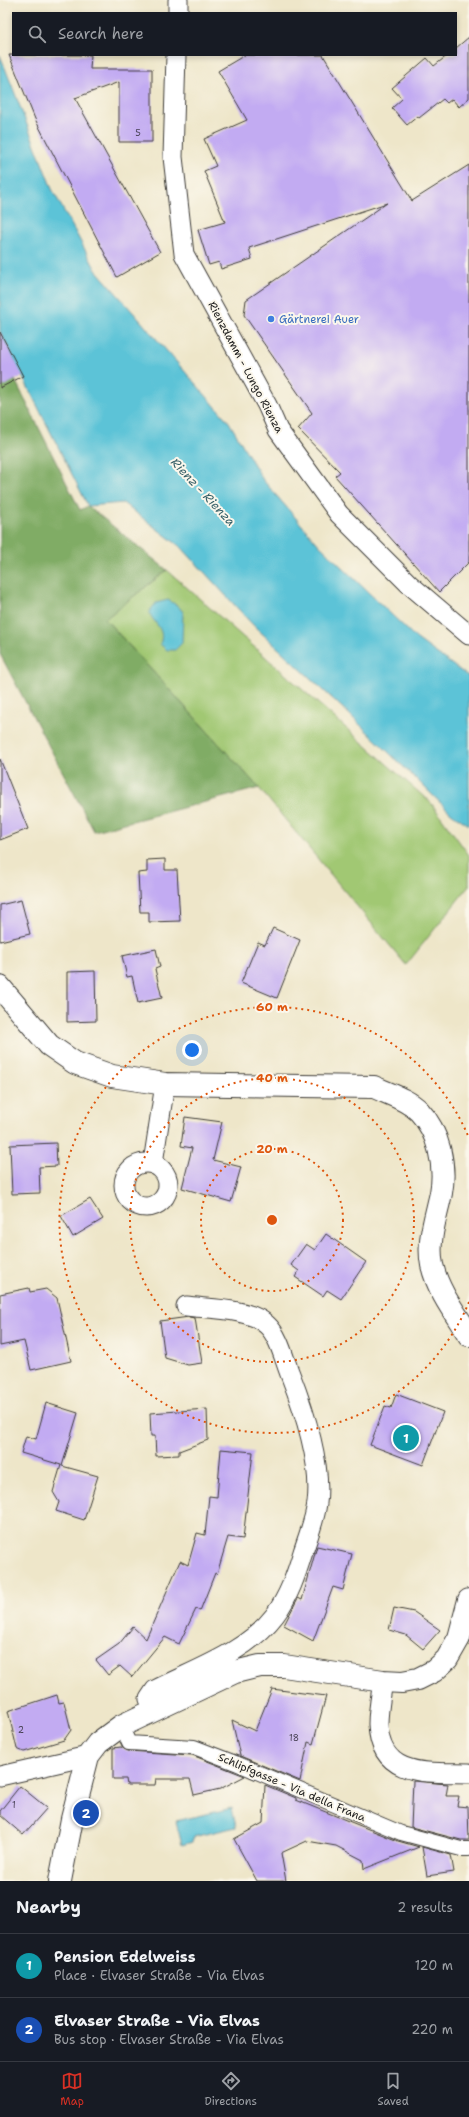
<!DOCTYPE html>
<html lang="en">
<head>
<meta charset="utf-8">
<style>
  body { margin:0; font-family:"Shantell Sans",sans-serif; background:#242831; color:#f1f3f6 }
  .you { position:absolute; left:192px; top:1050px; width:14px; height:14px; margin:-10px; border:3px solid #fff; border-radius:50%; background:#1a73e8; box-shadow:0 0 0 6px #1a73e833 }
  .badge { display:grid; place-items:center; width:26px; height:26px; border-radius:50%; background:#d93025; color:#fff; font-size:13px; font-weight:700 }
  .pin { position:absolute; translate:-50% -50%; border:2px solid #fff; box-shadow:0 1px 4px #0006 }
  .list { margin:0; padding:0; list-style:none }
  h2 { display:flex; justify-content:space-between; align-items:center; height:52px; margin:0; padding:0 16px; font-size:17px }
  h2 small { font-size:13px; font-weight:400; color:#9ea1a6 }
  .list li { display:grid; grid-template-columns:26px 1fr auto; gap:12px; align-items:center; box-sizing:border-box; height:64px; padding:0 16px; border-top:1px solid #363941 }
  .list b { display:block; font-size:15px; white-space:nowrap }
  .list p { margin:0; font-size:13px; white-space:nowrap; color:#9ea1a6 }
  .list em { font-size:13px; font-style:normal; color:#9ea1a6 }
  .icon { flex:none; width:22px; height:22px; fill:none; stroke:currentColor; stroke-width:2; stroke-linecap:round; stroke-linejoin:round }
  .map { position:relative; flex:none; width:469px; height:1881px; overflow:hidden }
  .search { position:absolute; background:#171b24; box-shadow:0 2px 6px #0003; left:12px; right:12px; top:12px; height:44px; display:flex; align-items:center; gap:10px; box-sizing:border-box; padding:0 14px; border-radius:0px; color:#9ea1a6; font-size:15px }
  .sheet { height:180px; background:#171b24 }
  nav { display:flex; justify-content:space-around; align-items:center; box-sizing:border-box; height:56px; border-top:1px solid #363941; background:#171b24; font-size:11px; color:#9ea1a6 }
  nav a { display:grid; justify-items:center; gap:2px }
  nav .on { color:#d93025 }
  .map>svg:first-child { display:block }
  .green { fill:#a1c873; stroke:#5e7248 }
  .forest { fill:#80ac65; stroke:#4e6440 }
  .water { fill:#5bc3d7; stroke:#3c707a }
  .building { fill:#c2abf2 }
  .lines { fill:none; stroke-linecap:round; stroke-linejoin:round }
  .pedestrian-casing { stroke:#3c3a36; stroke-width:16 }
  .minor-casing { stroke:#3c3a36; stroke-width:21 }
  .tertiary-casing { stroke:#3c3a36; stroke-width:24 }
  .pedestrian { stroke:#fff; stroke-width:14 }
  .minor { stroke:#fff; stroke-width:19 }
  .tertiary { stroke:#fff; stroke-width:22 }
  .ring { fill:none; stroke:#de560d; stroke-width:2; stroke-dasharray:2 4 }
  .shop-dot { fill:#3f7fe0; stroke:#fbf7ec; stroke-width:1.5 }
  .labels { text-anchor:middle; stroke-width:4; stroke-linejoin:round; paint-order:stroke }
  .number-label { font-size:9px; fill:#464052 }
  .shop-label { font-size:11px; fill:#366cbe; stroke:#fbf7ec; text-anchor:start }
  .street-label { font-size:11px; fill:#1c1c1c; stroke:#fbf7ec }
  .water-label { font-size:12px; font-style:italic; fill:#355f67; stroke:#fbf7ec }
  .centre { fill:#de560d; stroke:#fbf7ec; stroke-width:2 }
  .ring-label { font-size:12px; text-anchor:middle; font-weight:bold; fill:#de560d; stroke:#fbf7ec; stroke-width:4; stroke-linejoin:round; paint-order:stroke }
</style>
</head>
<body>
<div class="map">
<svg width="469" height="1881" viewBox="0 0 469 1881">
  <rect width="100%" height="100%" fill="#fbf7ec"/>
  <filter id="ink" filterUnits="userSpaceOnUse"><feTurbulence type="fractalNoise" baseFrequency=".025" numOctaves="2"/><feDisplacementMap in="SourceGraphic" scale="8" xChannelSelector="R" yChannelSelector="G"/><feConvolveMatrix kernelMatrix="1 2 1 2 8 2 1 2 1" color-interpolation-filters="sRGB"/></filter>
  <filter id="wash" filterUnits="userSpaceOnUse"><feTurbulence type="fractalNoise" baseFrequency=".012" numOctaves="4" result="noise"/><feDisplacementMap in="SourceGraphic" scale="16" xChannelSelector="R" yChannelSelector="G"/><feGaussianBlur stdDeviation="0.9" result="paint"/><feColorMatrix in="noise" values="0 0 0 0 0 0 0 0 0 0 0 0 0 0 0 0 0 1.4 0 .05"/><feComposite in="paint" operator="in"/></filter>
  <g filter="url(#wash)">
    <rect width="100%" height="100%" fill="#eee6c9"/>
    <polygon class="green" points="167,570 431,803 469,855 469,886 406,965 259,788 105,619"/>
    <polygon class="forest" points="15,380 80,510 88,506 167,570 105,619 259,788 94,831 0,654 0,382"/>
    <g class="water">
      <polygon points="0,55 52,189 96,270 229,422 263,480 319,545 417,639 469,677 469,825 451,813 348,713 253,625 182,548 123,503 88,506 0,332"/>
      <path d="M168,600L178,606L183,612L182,643L175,650H167L160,644C166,629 154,624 149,612L156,603Z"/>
      <polygon points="232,1808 236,1827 193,1837 192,1842 182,1845 176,1821"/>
    </g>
    <g id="blocks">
      <g class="building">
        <polygon points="469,37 469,98 459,107 452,99 447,103 443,99 419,118 418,116 407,125 392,108 402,99 392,88 427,58 434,66 448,55 456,55 456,48"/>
        <polygon points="9,55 91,55 90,69 152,69 152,142 119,142 119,82 75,98 160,252 117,277 35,119"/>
        <polygon points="245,55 323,55 412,201 469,165 469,562 439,592 335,476 340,472 298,429 312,413 244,315 246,300 387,203 249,248 252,259 221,269 219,262 209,265 198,230 225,222 204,171 216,166 204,139 247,120 218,71"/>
        <polygon points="0,332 23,376 0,388"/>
        <polygon points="0,759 28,829 0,840"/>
        <polygon points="165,859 165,870 177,870 180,921 149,922 149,912 140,912 138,873 147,872 147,860"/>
        <polygon points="21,900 30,934 0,941 0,905"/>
        <polygon points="273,928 300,940 277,998 241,983 258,942 265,945"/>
        <polygon points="156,949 160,967 155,969 162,998 138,1003 132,976 127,977 122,956"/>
        <polygon points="95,971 96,1021 67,1022 67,972"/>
        <polygon points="185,1117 222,1122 213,1160 241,1167 231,1202 182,1188 192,1148 181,1146"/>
        <polygon points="56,1143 57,1166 39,1167 40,1193 12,1194 10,1145"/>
        <polygon points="90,1199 103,1219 73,1237 61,1216"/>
        <polygon points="326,1234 366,1262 341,1299 327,1290 323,1296 295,1277 299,1271 291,1265 306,1244 315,1250"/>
        <polygon points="29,1288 30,1292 46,1289 57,1298 71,1361 31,1370 24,1341 0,1346 0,1294"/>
        <polygon points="189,1317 195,1318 202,1363 188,1365 165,1358 160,1321"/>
        <polygon points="396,1394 443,1412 423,1465 370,1445 385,1406 391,1408"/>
        <polygon points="46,1403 78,1413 62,1466 98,1476 84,1520 56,1511 59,1502 53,1492 61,1465 21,1453 26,1436 36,1439"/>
        <polygon points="207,1409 208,1440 179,1451 179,1455 156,1456 155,1436 151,1436 150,1413"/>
        <polygon points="221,1449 253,1452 243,1539 228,1537 217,1574 215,1573 200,1611 196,1609 179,1644 165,1637 132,1677 120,1666 108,1675 96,1660 119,1644 133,1627 146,1639 180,1561 188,1565 197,1533 205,1535 209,1496 217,1497"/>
        <polygon points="317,1546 352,1554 343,1590 333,1587 313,1641 284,1625 298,1598 302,1600"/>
        <polygon points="394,1608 414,1612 440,1630 423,1649 406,1635 389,1630"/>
        <polygon points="272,1689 326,1696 313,1744 308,1742 300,1781 240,1756 232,1720 255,1731"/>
        <polygon points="57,1695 59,1703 64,1702 71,1730 64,1740 24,1752 17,1749 8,1711"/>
        <polygon points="121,1747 128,1751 192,1755 245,1776 220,1789 194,1795 190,1779 156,1779 155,1785 127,1785 126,1779 113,1779 113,1748"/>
        <polygon points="413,1781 448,1784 446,1796 459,1796 457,1806 468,1807 469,1840 461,1840 411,1827"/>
        <polygon points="265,1785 296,1798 296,1800 398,1841 419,1847 364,1869 363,1860 336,1846 307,1841 281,1853 286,1881 257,1881 234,1839 263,1823"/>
        <polygon points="20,1786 47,1808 23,1835 0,1815 0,1811"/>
        <polygon points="422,1847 451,1855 454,1872 427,1876"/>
      </g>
    </g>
  </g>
  <g filter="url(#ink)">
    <use href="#blocks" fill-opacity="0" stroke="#3c3a36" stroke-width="1"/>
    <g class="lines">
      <defs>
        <polyline id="pedestrian" points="121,1726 129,1743 194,1747 238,1764 401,1833 461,1849 469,1849"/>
        <g id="minor">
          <polyline points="178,13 178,0"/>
          <polyline points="176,55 173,157 184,254 267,405 278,430 339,514 409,584 469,635"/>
          <circle cx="146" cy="1185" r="22"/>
          <polyline points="153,1163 165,1084"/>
          <path d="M383,1681C381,1695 378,1710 378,1724C380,1779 429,1772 469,1773"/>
          <path d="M154,1710L149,1699L155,1690C196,1669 246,1653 275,1615C289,1596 296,1575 303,1552C308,1537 315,1519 317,1503C322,1465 304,1410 290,1374C284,1359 279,1336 267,1325C250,1308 209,1309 186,1306"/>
          <polyline points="0,1776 88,1756"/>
        </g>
        <g id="tertiary">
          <path d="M0,987L49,1045L75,1063L112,1076L165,1084L374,1087C389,1094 407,1099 419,1111C439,1132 446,1166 441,1193C436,1217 427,1241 432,1265C438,1291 455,1313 469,1335"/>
          <polyline points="60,1881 72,1819 88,1756 98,1743 121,1726 235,1672 260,1666 284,1666 383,1681 402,1682 418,1679 434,1671 447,1659 459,1638 469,1600"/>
        </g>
      </defs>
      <use href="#pedestrian" class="pedestrian-casing"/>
      <use href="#minor" class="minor-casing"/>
      <use href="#tertiary" class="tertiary-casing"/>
      <use href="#pedestrian" class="pedestrian"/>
      <use href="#minor" class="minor"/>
      <use href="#tertiary" class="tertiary"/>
    </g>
  </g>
  <g class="ring">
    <circle cx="272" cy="1220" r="71"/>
    <circle cx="272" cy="1220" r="142"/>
    <path d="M469 1302A213 213 0 1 1 469 1138"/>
  </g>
  <circle class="shop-dot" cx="271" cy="319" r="4"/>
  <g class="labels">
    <g class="number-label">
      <text x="138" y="136">5</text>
      <text x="21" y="1733">2</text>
      <text x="294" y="1741">18</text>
      <text x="14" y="1808">1</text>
    </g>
    <g class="shop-label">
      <text x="279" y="323">Gärtnerei Auer</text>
    </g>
    <g class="street-label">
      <text transform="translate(246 367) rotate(62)" y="4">Rienzdamm - Lungo Rienza</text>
      <text transform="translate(292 1787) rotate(23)" y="4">Schlipfgasse - Via della Frana</text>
    </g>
    <g class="water-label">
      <text transform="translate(203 492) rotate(47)" y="4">Rienz - Rienza</text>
    </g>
  </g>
  <circle cx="272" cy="1220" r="6" class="centre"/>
  <g class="ring-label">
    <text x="272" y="1011">60 m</text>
    <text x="272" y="1082">40 m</text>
    <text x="272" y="1153">20 m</text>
  </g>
</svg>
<div class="you"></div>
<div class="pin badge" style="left:406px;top:1438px;background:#0f9aa8">1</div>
<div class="pin badge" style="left:86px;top:1813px;background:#1a4fb4">2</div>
<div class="search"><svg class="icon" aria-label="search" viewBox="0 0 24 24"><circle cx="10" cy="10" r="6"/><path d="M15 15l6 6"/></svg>Search here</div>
</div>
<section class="sheet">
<h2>Nearby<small>2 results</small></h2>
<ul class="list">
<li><span class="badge" style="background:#0f9aa8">1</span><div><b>Pension Edelweiss</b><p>Place · Elvaser Straße - Via Elvas</p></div><em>120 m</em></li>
<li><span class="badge" style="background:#1a4fb4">2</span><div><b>Elvaser Straße - Via Elvas</b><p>Bus stop · Elvaser Straße - Via Elvas</p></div><em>220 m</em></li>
</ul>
</section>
<nav>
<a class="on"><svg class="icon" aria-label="map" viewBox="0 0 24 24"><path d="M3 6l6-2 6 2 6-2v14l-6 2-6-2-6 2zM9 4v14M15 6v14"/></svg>Map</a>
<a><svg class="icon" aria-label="directions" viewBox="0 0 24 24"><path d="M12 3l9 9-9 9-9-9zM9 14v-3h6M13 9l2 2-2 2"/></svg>Directions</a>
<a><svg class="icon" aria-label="saved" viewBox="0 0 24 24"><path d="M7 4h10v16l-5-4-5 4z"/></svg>Saved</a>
</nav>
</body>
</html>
